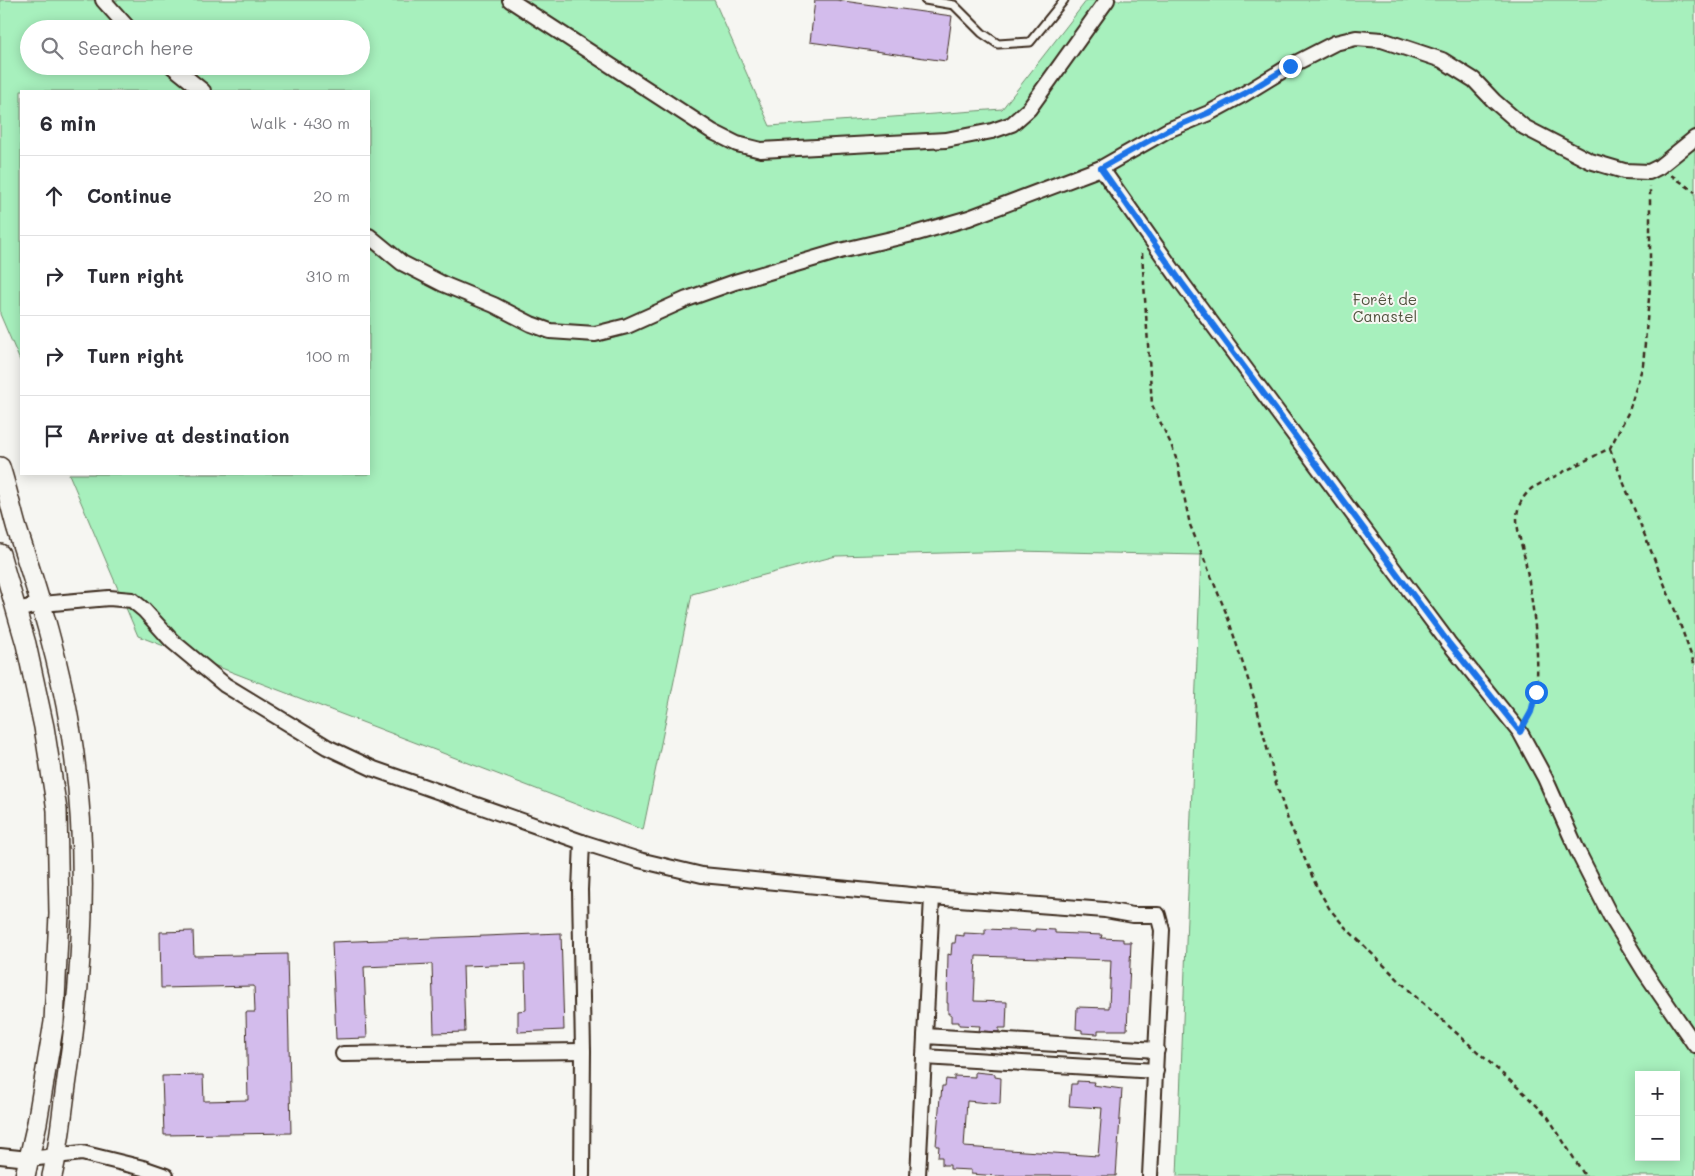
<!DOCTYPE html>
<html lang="en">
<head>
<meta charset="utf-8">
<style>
  body { margin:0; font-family:Mali,sans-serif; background:#f7f7f7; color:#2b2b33 }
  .controls { position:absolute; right:15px; bottom:15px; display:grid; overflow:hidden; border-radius:0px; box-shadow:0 2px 12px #0003 }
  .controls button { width:45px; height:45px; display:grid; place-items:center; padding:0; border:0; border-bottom:1px solid #e1e1e2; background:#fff; color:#2b2b33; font:25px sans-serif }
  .stop { position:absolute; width:15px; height:15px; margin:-11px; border:4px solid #1a73e8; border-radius:50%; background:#fff }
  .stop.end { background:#1a73e8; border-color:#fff; box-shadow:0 1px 5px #0008 }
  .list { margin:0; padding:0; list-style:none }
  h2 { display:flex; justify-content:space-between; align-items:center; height:65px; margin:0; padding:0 20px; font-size:21px }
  h2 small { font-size:16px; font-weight:400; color:#7c7c81 }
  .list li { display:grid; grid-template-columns:32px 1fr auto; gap:15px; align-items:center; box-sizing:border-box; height:80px; padding:0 20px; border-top:1px solid #e1e1e2 }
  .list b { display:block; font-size:19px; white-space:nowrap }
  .list em { font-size:16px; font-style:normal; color:#7c7c81 }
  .icon { flex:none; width:28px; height:28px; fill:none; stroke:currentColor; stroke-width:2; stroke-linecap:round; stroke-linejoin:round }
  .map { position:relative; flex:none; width:1695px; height:1176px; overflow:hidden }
  .search { position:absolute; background:#fff; box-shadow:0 2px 12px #0003; left:20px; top:20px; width:350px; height:55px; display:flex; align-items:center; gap:12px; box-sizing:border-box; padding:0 18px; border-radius:28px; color:#7c7c81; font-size:19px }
  .panel { position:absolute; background:#fff; box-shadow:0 2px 12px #0003; left:20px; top:90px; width:350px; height:385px; border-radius:0px }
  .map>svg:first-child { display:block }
  .green { fill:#a7f0bd; stroke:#718d6e; fill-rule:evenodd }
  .building { fill:#d3bcec; stroke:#3b2a1e }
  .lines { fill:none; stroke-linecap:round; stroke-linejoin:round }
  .lane-casing { stroke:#3b2a1e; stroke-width:11 }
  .street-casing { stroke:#3b2a1e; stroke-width:18 }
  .secondary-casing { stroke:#3b2a1e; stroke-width:22 }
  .path { stroke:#3b2a1e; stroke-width:2.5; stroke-dasharray:5 4; stroke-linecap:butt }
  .lane { stroke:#f6f6f2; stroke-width:7 }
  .street { stroke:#f6f6f2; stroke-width:14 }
  .secondary { stroke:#f6f6f2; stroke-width:19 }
  .route { stroke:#1a73e8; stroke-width:6 }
  .labels { text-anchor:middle; stroke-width:4; stroke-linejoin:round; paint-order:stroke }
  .park-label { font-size:15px; fill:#51523e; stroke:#f6f6f2 }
</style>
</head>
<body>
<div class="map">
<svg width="1695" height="1176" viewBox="0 0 1695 1176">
  <rect width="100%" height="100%" fill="#f6f6f2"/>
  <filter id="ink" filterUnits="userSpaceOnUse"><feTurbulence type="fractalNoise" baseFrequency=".02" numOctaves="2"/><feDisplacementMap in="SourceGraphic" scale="10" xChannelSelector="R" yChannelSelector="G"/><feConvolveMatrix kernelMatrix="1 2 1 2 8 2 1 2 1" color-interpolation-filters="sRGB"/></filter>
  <g filter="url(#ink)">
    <path class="green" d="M0,0H714L770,126L1002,109L1087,0H1695V1176H1177L1201,555L1016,551L836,556L692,594L643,830L138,636L69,474H369V91H21V363L0,314ZM29,29H361V66H29ZM1639,1075H1676V1157H1639Z"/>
    <g class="building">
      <polygon points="815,0 836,0 952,16 946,61 810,42"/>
      <polygon points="985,929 1035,931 1035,929 1055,930 1055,933 1102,935 1101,938 1123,939 1123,942 1131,942 1127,1030 1098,1030 1098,1034 1082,1033 1082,1030 1076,1029 1077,1007 1109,1008 1111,960 976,956 974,1001 1007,1002 1006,1028 999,1028 999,1032 979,1031 980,1026 959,1025 959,1022 951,1022 951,1014 948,1014 948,1003 947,1003 948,954 951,955 952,943 955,943 956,935 964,936 964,933 985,934"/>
      <polygon points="193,931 194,956 287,954 291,1133 164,1135 162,1076 203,1075 204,1101 248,1100 246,1012 255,1012 254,986 161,988 160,932"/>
      <polygon points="561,933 564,1030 518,1032 518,1011 526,1010 525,964 463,966 465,1032 434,1033 432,964 364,967 367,1038 336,1039 332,942"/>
      <polygon points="975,1072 995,1074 995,1077 1001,1078 1000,1104 967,1101 964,1147 1098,1156 1102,1108 1069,1106 1071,1084 1077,1084 1077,1081 1094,1082 1093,1085 1122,1089 1116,1176 998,1176 971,1174 971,1170 950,1169 950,1165 942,1165 942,1157 938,1157 939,1146 936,1146 940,1097 941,1097 942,1086 945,1086 946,1079 954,1080 954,1076 975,1077"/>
    </g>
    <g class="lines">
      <defs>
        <polyline id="lane" points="925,0 954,5 982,33 998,44 1030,42 1064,0"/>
        <g id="street">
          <polyline points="103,0 129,29"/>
          <polyline points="510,0 713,132 737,144 761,150 946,140 992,131 1012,124 1029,109 1107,0"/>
          <polyline points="172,66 203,91"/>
          <polyline points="1101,168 1182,283 1378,548 1448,642 1520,732 1545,778 1578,852 1610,915 1645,972 1695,1045"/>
          <polyline points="369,236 402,263 443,284 494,305 531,324 550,331 595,334 627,326 687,299 735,282 840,251 917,233 969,218 1101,168 1168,130 1209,113 1244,94 1290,66 1335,43 1356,38 1382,40 1442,60 1474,80 1494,101 1524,127 1590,161 1624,171 1649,172 1659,167 1695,138"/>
          <polyline points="17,610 42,604 109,598 132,600 144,610 172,641 225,685 327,747 374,769 582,842 639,860 702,875 932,897 1105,910 1133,915 1158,915 1162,930 1150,1176"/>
          <polyline points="925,1036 1157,1050"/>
          <polyline points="343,1054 583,1051"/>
          <polyline points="924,1057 1156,1071"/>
          <polyline points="0,1156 29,1159 82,1153 143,1168 166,1176"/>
          <polyline points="582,1176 583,1051 580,890 582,842"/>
          <polyline points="918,1176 932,897"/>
        </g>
        <g id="secondary">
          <path d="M0,467C7,488 11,509 17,529C39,596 60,663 71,733C89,847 84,966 67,1079C62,1111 60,1144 52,1176"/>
          <polyline points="0,554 26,644 44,727 57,810 59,914 54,1022 37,1123 25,1176"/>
        </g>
      </defs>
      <use href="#lane" class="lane-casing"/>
      <use href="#street" class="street-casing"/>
      <use href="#secondary" class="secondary-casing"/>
      <g class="path">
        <polyline points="1671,175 1695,192"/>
        <polyline points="1142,253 1152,405 1171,444 1177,461 1190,525 1227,615 1256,704 1275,780 1288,820 1316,885 1329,908 1344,926 1416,997 1524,1093 1548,1117 1585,1176"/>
        <polyline points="1610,449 1676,613 1695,666"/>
        <path d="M1528,718C1547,685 1532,598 1525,559C1522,546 1517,531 1517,518C1517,506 1523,496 1532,488L1610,448L1629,411L1643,365L1650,287V186"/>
      </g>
      <use href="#lane" class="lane"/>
      <use href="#street" class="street"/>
      <use href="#secondary" class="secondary"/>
    </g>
  </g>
  <g class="lines" filter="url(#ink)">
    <polyline class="route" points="1290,66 1244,94 1208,113 1168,130 1101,168 1182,283 1378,548 1448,642 1520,732 1531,712 1536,692"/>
  </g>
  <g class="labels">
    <g class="park-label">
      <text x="1385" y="305">Forêt de<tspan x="1385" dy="17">Canastel</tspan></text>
    </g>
  </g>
</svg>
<div class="controls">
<button>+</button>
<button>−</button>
</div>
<div class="stop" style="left:1536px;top:692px"></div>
<div class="stop end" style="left:1290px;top:66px"></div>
<div class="search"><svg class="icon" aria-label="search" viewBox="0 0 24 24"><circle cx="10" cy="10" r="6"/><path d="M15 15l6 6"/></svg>Search here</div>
<section class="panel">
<h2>6 min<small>Walk · 430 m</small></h2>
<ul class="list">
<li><svg class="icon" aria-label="ahead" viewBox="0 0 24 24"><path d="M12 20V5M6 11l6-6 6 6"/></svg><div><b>Continue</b></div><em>20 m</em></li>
<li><svg class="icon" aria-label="right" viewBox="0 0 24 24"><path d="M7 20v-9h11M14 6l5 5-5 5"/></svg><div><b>Turn right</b></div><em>310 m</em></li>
<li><svg class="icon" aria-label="right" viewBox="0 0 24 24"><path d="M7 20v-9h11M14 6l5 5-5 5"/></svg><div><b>Turn right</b></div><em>100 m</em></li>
<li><svg class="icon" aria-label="arrive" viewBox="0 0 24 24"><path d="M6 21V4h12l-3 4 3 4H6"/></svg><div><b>Arrive at destination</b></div></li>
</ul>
</section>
</div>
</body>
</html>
